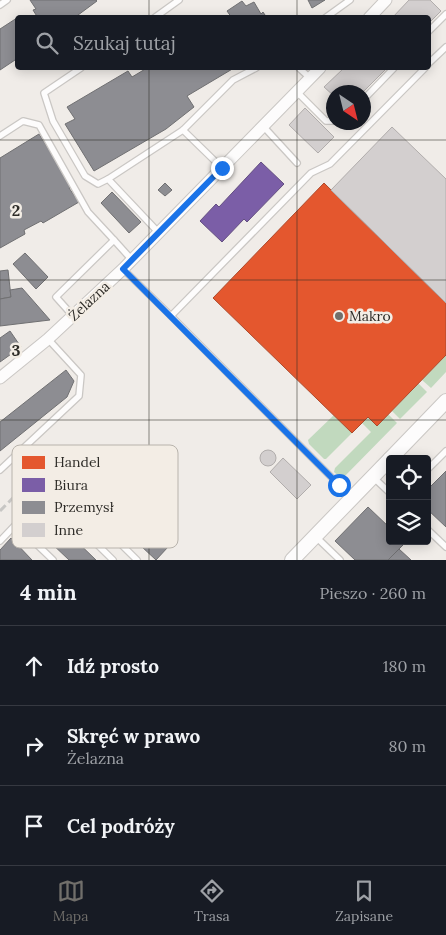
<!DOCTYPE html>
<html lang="pl">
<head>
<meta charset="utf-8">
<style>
  body { margin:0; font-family:Lora,serif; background:#242831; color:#f1f3f6 }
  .controls { position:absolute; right:15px; bottom:15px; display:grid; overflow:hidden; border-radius:5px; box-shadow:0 2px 12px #0003 }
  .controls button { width:45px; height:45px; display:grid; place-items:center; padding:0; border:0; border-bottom:1px solid #363941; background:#171b24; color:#f1f3f6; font:25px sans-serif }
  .compass { position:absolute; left:326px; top:85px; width:45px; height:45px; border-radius:50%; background:#171b24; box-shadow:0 2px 12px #0003; rotate:145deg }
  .stop { position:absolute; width:15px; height:15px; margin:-11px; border:4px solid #1a73e8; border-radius:50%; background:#fff }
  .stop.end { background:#1a73e8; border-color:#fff; box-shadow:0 1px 5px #0008 }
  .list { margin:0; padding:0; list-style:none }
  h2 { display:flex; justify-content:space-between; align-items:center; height:65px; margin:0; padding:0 20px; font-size:21px }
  h2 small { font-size:16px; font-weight:400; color:#9ea1a6 }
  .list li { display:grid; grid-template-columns:32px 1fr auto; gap:15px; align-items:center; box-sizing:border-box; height:80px; padding:0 20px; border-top:1px solid #363941 }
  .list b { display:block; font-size:19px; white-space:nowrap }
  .list p { margin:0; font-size:16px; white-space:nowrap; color:#9ea1a6 }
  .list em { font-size:16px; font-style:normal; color:#9ea1a6 }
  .icon { flex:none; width:28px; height:28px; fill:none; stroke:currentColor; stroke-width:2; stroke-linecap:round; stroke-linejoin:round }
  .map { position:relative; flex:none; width:446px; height:560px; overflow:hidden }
  .search { position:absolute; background:#171b24; box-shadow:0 2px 12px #0003; left:15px; right:15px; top:15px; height:55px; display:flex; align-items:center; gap:12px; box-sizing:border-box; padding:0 18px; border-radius:5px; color:#9ea1a6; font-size:19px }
  .sheet { height:305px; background:#171b24 }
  nav { display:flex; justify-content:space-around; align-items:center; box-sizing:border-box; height:70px; border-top:1px solid #363941; background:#171b24; font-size:14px; color:#9ea1a6 }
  nav a { display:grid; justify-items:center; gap:2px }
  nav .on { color:#716f6b }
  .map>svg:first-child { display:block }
  .green { fill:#c1d9be }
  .shops { fill:#e4572e; stroke:#ad4a2c }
  .offices { fill:#7b5ea7; stroke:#644f81 }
  .industry { fill:#8d8d92; stroke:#707072 }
  .building { fill:#d3cfcf; stroke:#b1adac }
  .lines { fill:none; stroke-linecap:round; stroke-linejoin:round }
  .service-casing { stroke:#cac7c4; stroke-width:8 }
  .minor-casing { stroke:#cac7c4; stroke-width:13 }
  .tertiary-casing { stroke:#cac7c4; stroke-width:16 }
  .service { stroke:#fdfcfc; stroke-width:5.5 }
  .minor { stroke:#fdfcfc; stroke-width:11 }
  .tertiary { stroke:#fdfcfc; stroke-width:14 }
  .rail { stroke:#c7c6c4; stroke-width:3; stroke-dasharray:8 4; stroke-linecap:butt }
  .route { stroke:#1a73e8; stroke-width:6 }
  .grid { fill:none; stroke:#2d2b27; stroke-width:1; stroke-opacity:0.55 }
  .poi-dot { fill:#716f6b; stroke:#f3ede5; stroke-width:2 }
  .labels { text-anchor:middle; stroke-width:5; stroke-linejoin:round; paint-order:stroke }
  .street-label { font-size:14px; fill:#2d2b27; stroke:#f3ede5 }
  .poi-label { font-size:14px; fill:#2d2b27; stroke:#f3ede5; text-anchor:start }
  .key { fill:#f3ede5; stroke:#b8b3ac; stroke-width:1 }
  .key-label { font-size:14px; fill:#2d2b27 }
  .grid-label { font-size:16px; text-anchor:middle; font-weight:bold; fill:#2d2b27; stroke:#f3ede5; stroke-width:5; stroke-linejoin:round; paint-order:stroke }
</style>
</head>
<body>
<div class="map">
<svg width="446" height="560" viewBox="0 0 446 560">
  <rect width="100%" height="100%" fill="#f0ece8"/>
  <g class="green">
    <polygon points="446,355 446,372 431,388 422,380"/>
    <polygon points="418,383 427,392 400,419 392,411"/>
    <polygon points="388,414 397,423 342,479 334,472 335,468 371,432 362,423 368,417 377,426"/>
    <polygon points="334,415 352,433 326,459 324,459 309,444 308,440"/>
  </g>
  <polygon class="shops" points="324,183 446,303 446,355 377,426 368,417 352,433 213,298"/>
  <polygon class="offices" points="261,162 284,184 247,222 244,219 222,242 200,221 216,204 219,207"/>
  <g class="industry">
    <polygon points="30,0 96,0 97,1 74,18 38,18 33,10 36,9"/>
    <polygon points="308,0 325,0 312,8"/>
    <polygon points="242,1 246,6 254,2 261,14 263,12 267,18 232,18 227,11"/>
    <polygon points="20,16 21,18 18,18 18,58 0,70 0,29"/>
    <polygon points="147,68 234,68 187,96 194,107 166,129 94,171 65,124 75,119 67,107 128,71 132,77"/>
    <polygon points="39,134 72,186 69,188 79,202 43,223 41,221 24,230 25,234 0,248 0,158"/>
    <polygon points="165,183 172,190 165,196 158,190"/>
    <polygon points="112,192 141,222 129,233 101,203"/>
    <polygon points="25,253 48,277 36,289 13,264"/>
    <polygon points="8,270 11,297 0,299 0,271"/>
    <polygon points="22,288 50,320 0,326 0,299 11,297 10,290"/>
    <polygon points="10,331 21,347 0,362 0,338"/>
    <polygon points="66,370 74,381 67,397 0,451 0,422"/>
    <polygon points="82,446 96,459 87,469 168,547 156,560 67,477 62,482 54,475"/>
    <polygon points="446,471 446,527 427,509 427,490"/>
    <polygon points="41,507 96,560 69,560 28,521"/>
    <polygon points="368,507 390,528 390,541 403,541 405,543 388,560 355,560 335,541"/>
    <polygon points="11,538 32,560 0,560 0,550"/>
    <polygon points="399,549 411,560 388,560"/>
  </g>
  <g class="building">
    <polygon points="409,0 430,0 441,11 428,24 428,18 392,18"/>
    <polygon points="344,68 387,68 363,92 334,92 334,96 324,87"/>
    <polygon points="305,108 334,137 318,153 289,125"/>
    <polygon points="392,127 446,179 446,303 331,190"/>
    <circle cx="268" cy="458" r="8"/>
    <polygon points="283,458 311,485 297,499 270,472"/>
  </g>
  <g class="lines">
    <defs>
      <g id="service">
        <polyline points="0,5 7,0"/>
        <polyline points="154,18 179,0"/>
        <polyline points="325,18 350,0"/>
        <polyline points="428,32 446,14"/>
        <polyline points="428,64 446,47"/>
        <polyline points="81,68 44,93 53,121 85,176 98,184 108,179 159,233"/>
        <polyline points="299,68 310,78"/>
        <polyline points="297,92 326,121 334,121"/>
        <polyline points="364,99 394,68"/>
        <polyline points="263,126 297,163"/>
        <polyline points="183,130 222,168"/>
        <polyline points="0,136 23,121 39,125 88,212 114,240"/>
        <polyline points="108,179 183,130 233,80 256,68"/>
        <polyline points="123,269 171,316 311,173 330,164 425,68"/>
        <polyline points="73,316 56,297 114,240 132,260"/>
        <polyline points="171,316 352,498"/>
        <polyline points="0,470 79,396 81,375 48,339"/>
        <polyline points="427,470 446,451"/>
        <polyline points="373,477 390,493"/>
        <polyline points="69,493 137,560"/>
        <polyline points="427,529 446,547"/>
        <polyline points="26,534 53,560"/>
        <polyline points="315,536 340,560"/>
        <polyline points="0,541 41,498 48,496 113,560"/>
      </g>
      <g id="minor">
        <polyline points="369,18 386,0"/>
        <polyline points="0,378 48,339 123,269 320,68"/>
      </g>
      <g id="tertiary">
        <polyline points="390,459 446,401"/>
        <polyline points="292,560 390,459"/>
      </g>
    </defs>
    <use href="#service" class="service-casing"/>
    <use href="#minor" class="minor-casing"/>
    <use href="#tertiary" class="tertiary-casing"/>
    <use href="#service" class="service"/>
    <use href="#minor" class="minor"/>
    <use href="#tertiary" class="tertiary"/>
    <polyline class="rail" points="0,511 55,455"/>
  </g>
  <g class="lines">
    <polyline class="route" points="222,168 123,269 339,485"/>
  </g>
  <path class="grid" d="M149,0V18M297,0V18M149,68V560M297,68V560M0,140H446M0,280H446M0,420H446"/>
  <circle class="poi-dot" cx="339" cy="316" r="5"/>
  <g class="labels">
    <g class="street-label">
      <text transform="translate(89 301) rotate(-43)" y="5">Żelazna</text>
    </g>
    <g class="poi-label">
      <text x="349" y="321">Makro</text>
    </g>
  </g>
  <rect x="12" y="445" width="166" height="103" rx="8" class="key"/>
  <rect x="22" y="456" width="23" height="13" fill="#e4572e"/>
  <rect x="22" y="478" width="23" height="14" fill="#7b5ea7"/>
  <rect x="22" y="501" width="23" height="13" fill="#8d8d92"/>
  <rect x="22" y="523" width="23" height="14" fill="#d3cfcf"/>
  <g class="key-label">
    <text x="54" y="467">Handel</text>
    <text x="54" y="490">Biura</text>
    <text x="54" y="512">Przemysł</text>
    <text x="54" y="535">Inne</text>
  </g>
  <g class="grid-label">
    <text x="16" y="216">2</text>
    <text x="16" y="356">3</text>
  </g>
</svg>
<div class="controls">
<button><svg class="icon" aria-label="locate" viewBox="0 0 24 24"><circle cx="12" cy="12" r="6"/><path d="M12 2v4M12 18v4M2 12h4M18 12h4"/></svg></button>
<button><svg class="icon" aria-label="layers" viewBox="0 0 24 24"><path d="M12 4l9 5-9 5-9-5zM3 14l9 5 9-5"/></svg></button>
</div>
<svg class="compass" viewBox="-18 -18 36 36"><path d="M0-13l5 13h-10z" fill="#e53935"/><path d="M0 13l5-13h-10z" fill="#9ea1a6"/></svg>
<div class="stop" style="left:339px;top:485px"></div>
<div class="stop end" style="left:222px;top:168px"></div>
<div class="search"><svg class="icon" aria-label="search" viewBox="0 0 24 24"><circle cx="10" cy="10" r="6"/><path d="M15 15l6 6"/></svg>Szukaj tutaj</div>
</div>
<section class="sheet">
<h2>4 min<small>Pieszo · 260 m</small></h2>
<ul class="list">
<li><svg class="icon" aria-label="ahead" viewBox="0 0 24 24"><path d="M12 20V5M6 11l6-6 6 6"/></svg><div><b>Idź prosto</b></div><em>180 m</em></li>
<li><svg class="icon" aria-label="right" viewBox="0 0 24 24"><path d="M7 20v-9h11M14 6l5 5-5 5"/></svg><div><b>Skręć w prawo</b><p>Żelazna</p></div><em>80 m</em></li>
<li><svg class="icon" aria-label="arrive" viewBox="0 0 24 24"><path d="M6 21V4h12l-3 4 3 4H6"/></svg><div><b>Cel podróży</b></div></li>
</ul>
</section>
<nav>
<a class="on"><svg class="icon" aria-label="map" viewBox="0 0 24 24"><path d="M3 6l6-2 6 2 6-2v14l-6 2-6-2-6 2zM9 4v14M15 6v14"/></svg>Mapa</a>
<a><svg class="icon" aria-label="directions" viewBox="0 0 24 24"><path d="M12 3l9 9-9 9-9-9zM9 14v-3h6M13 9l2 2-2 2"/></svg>Trasa</a>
<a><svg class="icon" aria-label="saved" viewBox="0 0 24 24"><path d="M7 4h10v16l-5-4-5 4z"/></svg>Zapisane</a>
</nav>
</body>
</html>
